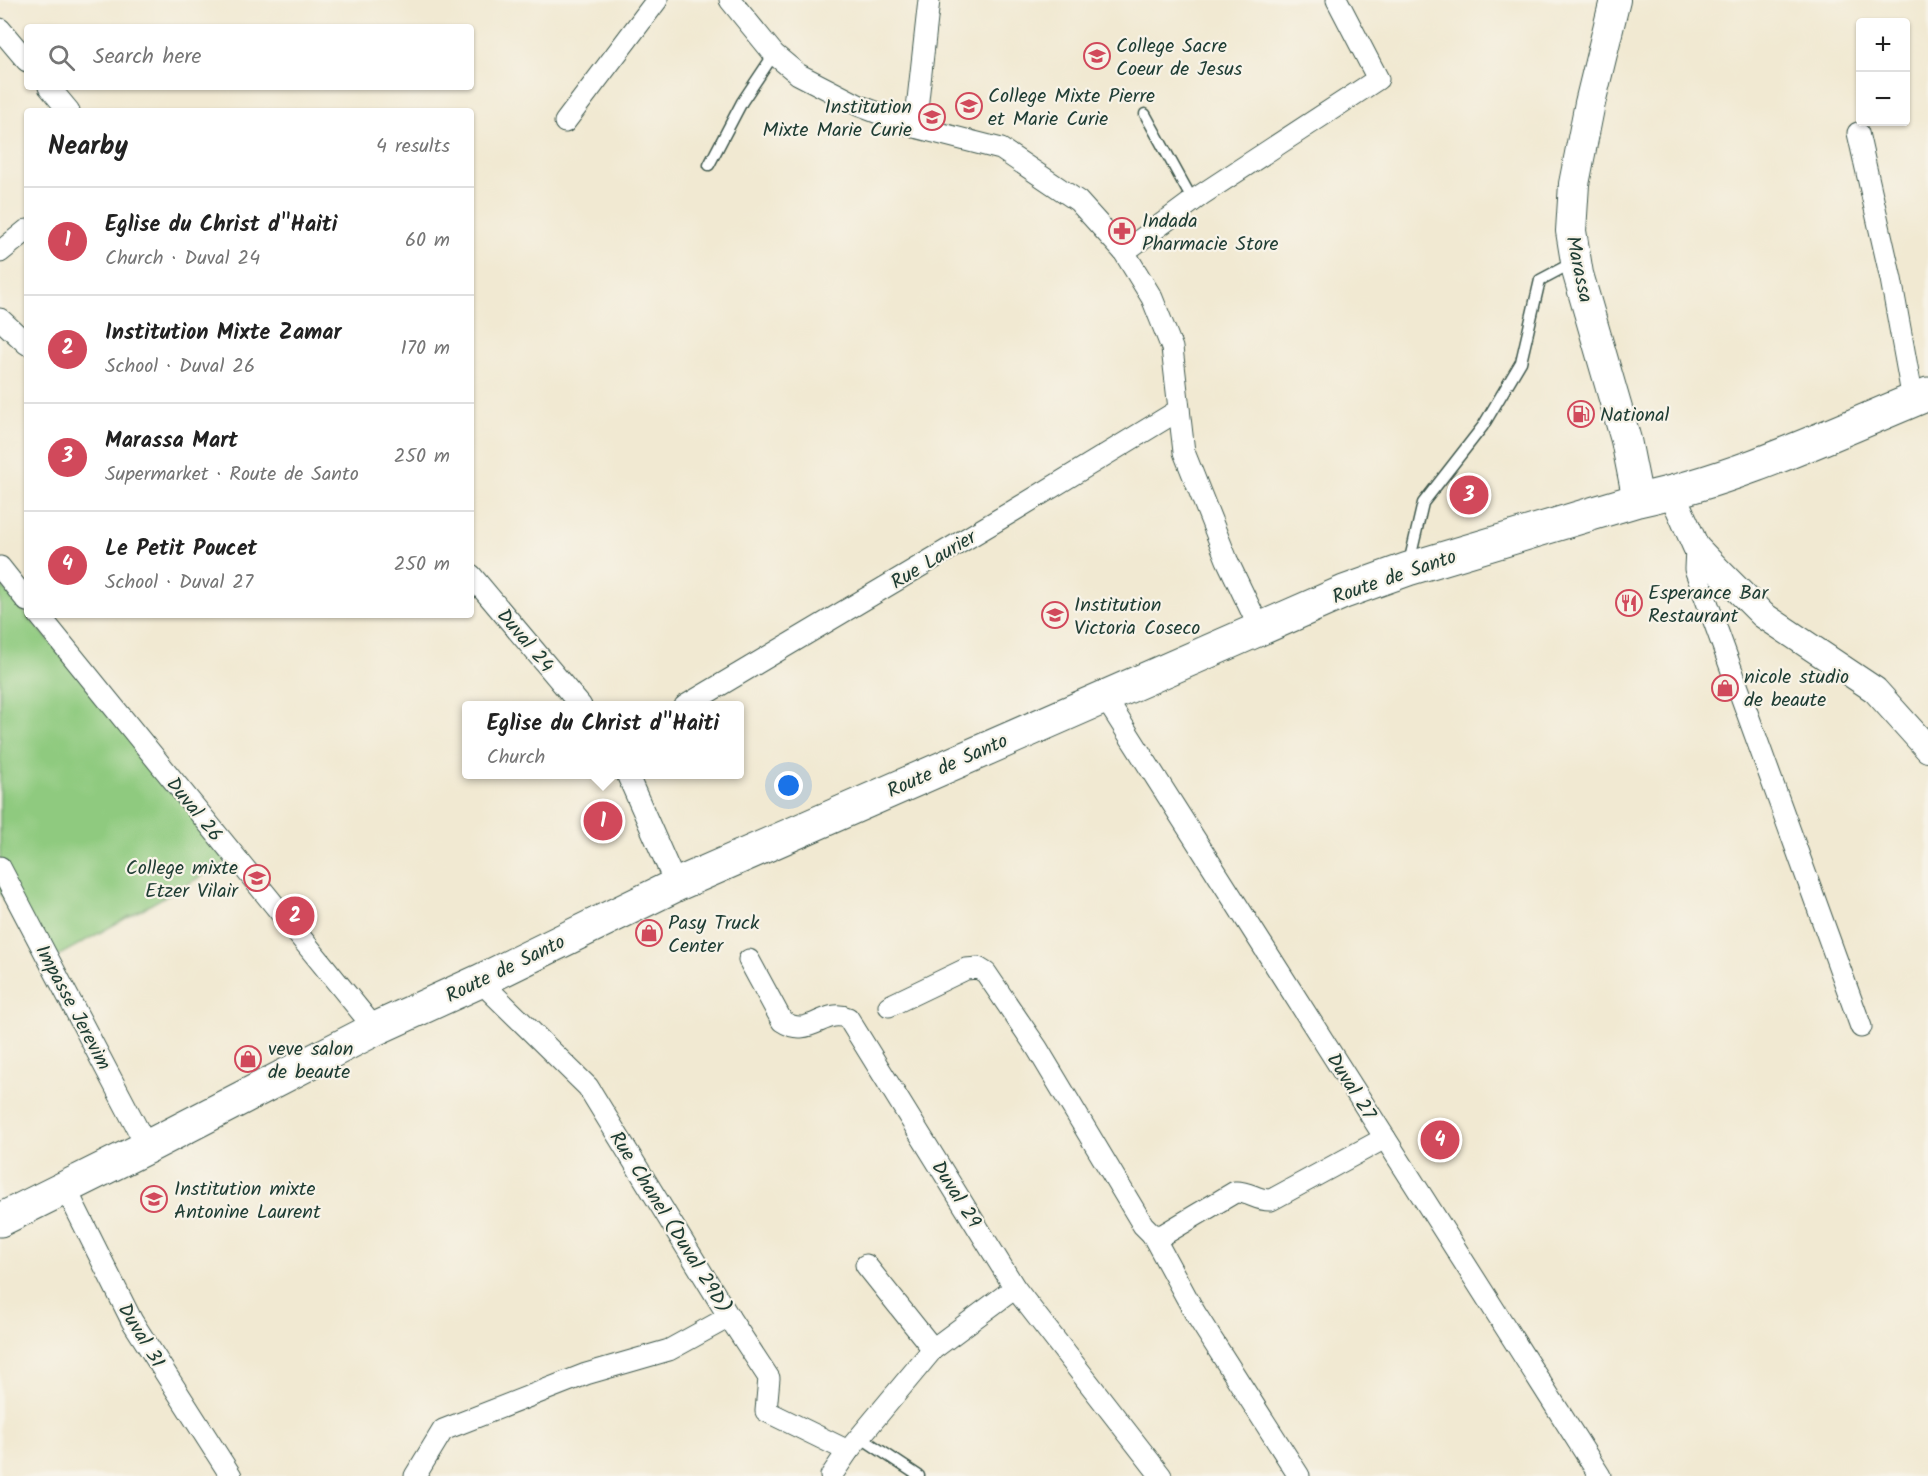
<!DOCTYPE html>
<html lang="en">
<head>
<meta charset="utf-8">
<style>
  body { margin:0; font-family:Kalam,sans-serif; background:#f6f6f6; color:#222 }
  .controls { position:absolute; right:18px; top:18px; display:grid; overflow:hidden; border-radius:6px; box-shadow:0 2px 4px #0004 }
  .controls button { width:54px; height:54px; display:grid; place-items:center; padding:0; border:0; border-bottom:2px solid #e0e0e0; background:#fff; color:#222; font:30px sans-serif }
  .you { position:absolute; left:789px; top:786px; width:21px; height:21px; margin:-15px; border:4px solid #fff; border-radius:50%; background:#1a73e8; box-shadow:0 0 0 9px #1a73e833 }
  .badge { display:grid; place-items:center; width:39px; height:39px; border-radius:50%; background:#d1495b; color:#fff; font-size:20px; font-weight:700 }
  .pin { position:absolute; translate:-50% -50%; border:3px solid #fff; box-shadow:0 2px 6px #0006 }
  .popup { position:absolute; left:462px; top:701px; width:282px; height:78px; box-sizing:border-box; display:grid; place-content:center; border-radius:6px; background:#fff; filter:drop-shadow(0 2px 4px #0005); font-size:20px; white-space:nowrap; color:#767676 }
  .popup b { font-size:22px; color:#222 }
  .popup::after { content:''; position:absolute; left:50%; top:100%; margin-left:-12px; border:12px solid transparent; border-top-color:#fff }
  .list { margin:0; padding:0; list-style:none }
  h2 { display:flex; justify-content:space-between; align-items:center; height:78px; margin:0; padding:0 24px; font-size:26px }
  h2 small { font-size:20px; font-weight:400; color:#767676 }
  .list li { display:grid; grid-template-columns:39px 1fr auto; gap:18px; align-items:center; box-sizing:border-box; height:108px; padding:0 24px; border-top:2px solid #e0e0e0 }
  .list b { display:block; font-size:22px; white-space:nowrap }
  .list p { margin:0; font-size:20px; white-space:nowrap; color:#767676 }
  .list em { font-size:20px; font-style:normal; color:#767676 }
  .icon { flex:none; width:33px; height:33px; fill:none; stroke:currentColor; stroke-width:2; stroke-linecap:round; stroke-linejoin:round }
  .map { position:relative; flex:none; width:1928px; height:1476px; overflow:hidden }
  .search { position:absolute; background:#fff; box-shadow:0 2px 4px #0004; left:24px; top:24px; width:450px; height:66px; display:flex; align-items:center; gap:15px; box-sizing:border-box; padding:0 21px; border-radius:6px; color:#767676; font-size:22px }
  .panel { position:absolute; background:#fff; box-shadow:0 2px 4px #0004; left:24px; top:108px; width:450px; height:510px; border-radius:6px }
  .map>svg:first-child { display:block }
  .green { fill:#8fca7f; stroke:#57845a; stroke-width:1.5 }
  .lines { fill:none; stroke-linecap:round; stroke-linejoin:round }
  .service-casing { stroke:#3e574c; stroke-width:13 }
  .minor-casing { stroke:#3e574c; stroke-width:23 }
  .tertiary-casing { stroke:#3e574c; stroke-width:28 }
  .secondary-casing { stroke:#3e574c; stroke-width:32 }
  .primary-casing { stroke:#3e574c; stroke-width:35 }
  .service { stroke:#fff; stroke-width:10 }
  .minor { stroke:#fff; stroke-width:21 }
  .tertiary { stroke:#fff; stroke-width:26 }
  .secondary { stroke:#fff; stroke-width:30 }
  .primary { stroke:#fff; stroke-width:33 }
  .labels { text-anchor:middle; stroke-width:4.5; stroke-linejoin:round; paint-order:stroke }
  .poi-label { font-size:20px; fill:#1f3d34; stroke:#f7f3e8; text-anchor:start }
  .street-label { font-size:20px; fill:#1f3d34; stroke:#f7f3e8 }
</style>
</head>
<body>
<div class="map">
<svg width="1928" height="1476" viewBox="0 0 1928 1476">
  <rect width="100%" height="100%" fill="#f7f3e8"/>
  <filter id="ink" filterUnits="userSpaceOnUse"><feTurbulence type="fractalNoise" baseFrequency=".0167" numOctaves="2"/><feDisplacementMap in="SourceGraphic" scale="12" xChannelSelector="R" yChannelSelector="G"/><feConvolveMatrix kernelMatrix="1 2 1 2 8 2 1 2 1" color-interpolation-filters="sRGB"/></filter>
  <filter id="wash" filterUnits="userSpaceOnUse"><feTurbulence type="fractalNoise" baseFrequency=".008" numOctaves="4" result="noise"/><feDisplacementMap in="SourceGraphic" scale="24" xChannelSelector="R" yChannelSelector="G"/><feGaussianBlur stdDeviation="1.35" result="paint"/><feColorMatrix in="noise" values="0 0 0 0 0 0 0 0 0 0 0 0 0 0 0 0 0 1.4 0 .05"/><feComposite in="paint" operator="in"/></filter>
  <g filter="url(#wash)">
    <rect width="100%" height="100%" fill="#f1e9d2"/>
    <polygon class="green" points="0,584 238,856 47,962 0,892"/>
  </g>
  <g filter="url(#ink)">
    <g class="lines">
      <defs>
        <g id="service">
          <polyline points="1145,114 1193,201"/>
          <polyline points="709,165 742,102 774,54"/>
          <polyline points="1409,563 1423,503 1483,426 1521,362 1540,280 1574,262"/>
          <polyline points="860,1437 919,1476"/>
        </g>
        <g id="minor">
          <polyline points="730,0 774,54 798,74 860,106 915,127 1001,149 1078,201 1124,252 1152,298 1172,348 1184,452 1227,560 1260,629"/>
          <polyline points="0,29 27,61"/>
          <polyline points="49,87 69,111"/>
          <polyline points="565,122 657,0"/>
          <polyline points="915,127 929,0"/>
          <polyline points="1858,133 1891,279 1913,400"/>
          <polyline points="0,252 27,230"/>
          <polyline points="1124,252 1201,195 1378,79 1337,0"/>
          <polyline points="0,319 27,344"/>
          <polyline points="1696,547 1695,569 1861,1027"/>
          <polyline points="0,567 27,601"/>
          <polyline points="471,575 581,706"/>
          <polyline points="39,615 375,1029"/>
          <polyline points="1104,696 1600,1476"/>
          <polyline points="685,706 1013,511 1179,410"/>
          <polyline points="627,774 676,885"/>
          <polyline points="0,867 147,1147"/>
          <path d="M749,960L782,1021C810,1040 824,1007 848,1018L1015,1288L1161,1476"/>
          <polyline points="480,981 588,1087 729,1317 769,1378 766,1411 848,1451"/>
          <path d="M889,1006L966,969L978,968L986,973L1037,1048L1143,1225L1152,1234L1161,1236L1235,1192C1249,1191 1257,1201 1271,1200L1385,1138"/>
          <polyline points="65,1187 132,1321 231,1476"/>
          <polyline points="1152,1234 1195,1313 1299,1476"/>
          <polyline points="866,1265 933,1349"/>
          <polyline points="415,1476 443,1430 586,1374 669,1350 729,1317"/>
          <polyline points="831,1476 848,1451 933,1349 1015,1288"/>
        </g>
        <polyline id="tertiary" points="1672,493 1696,547 1718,570 1763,615 1875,690 1928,749"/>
        <polyline id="secondary" points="1615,0 1590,103 1574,184 1571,231 1578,274 1626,440 1638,500"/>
        <path id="primary" d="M0,1220L147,1147L375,1029L480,981L676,885L1344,592L1408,569L1638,500C1739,479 1833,433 1928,394"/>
      </defs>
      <use href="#service" class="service-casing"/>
      <use href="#minor" class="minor-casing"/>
      <use href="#tertiary" class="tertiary-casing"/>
      <use href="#secondary" class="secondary-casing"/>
      <use href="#primary" class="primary-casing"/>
      <use href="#service" class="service"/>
      <use href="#minor" class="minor"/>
      <use href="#tertiary" class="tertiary"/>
      <use href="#secondary" class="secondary"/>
      <use href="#primary" class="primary"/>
    </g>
  </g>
  <defs>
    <symbol id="school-ring" viewBox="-11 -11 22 22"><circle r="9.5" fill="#f7f3e8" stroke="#d1495b" stroke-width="1.5"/><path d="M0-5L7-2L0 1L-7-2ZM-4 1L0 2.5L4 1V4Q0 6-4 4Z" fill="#d1495b"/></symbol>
    <symbol id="pharmacy-ring" viewBox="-11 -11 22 22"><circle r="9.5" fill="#f7f3e8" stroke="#d1495b" stroke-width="1.5"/><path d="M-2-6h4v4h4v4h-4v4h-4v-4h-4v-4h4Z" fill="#d1495b"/></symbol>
    <symbol id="fuel-ring" viewBox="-11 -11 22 22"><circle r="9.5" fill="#f7f3e8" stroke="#d1495b" stroke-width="1.5"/><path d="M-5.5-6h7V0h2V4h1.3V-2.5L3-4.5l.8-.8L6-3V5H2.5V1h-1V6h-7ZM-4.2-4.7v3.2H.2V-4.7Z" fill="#d1495b"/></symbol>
    <symbol id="restaurant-ring" viewBox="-11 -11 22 22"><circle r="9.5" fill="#f7f3e8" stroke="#d1495b" stroke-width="1.5"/><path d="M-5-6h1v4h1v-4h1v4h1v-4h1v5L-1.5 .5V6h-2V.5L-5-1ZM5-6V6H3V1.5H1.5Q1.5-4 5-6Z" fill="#d1495b"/></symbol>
    <symbol id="shop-ring" viewBox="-11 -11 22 22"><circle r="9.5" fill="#f7f3e8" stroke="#d1495b" stroke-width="1.5"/><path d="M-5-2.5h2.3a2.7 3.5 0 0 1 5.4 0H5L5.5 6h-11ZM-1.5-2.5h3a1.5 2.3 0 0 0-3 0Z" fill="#d1495b"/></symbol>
  </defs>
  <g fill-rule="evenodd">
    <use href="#school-ring" x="1082" y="41" width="30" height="30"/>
    <use href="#school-ring" x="954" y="91" width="30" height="30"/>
    <use href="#school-ring" x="917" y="102" width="30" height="30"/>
    <use href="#pharmacy-ring" x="1107" y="216" width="30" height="30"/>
    <use href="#fuel-ring" x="1566" y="399" width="30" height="30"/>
    <use href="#restaurant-ring" x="1614" y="588" width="30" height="30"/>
    <use href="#school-ring" x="1040" y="600" width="30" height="30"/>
    <use href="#shop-ring" x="1710" y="673" width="30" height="30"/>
    <use href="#school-ring" x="242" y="863" width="30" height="30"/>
    <use href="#shop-ring" x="634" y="918" width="30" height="30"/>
    <use href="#shop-ring" x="233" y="1044" width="30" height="30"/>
    <use href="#school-ring" x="139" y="1184" width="30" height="30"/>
  </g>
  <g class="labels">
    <g class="poi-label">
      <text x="1116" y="52">College Sacre<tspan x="1116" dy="23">Coeur de Jesus</tspan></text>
      <text x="988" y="102">College Mixte Pierre<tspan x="988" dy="23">et Marie Curie</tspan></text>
      <text x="912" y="113" text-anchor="end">Institution<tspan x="912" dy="23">Mixte Marie Curie</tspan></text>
      <text x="1142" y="227">Indada<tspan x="1142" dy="23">Pharmacie Store</tspan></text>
      <text x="1600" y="421">National</text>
      <text x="1648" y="599">Esperance Bar<tspan x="1648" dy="23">Restaurant</tspan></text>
      <text x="1074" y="611">Institution<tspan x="1074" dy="23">Victoria Coseco</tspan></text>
      <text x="1744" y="683">nicole studio<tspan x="1744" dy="23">de beaute</tspan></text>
      <text x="238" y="874" text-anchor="end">College mixte<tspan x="238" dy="23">Etzer Vilair</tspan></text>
      <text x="668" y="929">Pasy Truck<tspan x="668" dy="23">Center</tspan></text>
      <text x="268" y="1055">veve salon<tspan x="268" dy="23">de beaute</tspan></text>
      <text x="174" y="1195">Institution mixte<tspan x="174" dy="23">Antonine Laurent</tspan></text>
    </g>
    <g class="street-label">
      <text transform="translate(1580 269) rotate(78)" y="7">Marassa</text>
      <text transform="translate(933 559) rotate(-31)" y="7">Rue Laurier</text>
      <text transform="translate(1394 576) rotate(-19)" y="7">Route de Santo</text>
      <text transform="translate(526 640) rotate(50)" y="7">Duval 24</text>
      <text transform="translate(947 765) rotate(-24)" y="7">Route de Santo</text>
      <text transform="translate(195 809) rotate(51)" y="7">Duval 26</text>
      <text transform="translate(505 968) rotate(-26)" y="7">Route de Santo</text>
      <text transform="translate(74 1007) rotate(62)" y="7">Impasse Jerevim</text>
      <text transform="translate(1352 1086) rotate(58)" y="7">Duval 27</text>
      <text transform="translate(957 1194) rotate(58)" y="7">Duval 29</text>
      <text transform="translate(671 1222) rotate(58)" y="7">Rue Chanel (Duval 29D)</text>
      <text transform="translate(142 1335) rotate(59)" y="7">Duval 31</text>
    </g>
  </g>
</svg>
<div class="controls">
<button>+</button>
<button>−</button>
</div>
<div class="you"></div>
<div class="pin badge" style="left:603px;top:821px">1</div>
<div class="popup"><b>Eglise du Christ d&quot;Haiti</b>Church</div>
<div class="pin badge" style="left:295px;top:916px">2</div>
<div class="pin badge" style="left:1469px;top:495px">3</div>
<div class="pin badge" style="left:1440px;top:1140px">4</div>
<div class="search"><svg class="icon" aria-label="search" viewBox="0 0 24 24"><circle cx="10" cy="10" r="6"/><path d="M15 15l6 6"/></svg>Search here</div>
<section class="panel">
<h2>Nearby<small>4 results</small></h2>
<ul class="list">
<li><span class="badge">1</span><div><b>Eglise du Christ d&quot;Haiti</b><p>Church · Duval 24</p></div><em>60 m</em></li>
<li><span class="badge">2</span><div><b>Institution Mixte Zamar</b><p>School · Duval 26</p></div><em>170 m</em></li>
<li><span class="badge">3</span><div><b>Marassa Mart</b><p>Supermarket · Route de Santo</p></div><em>250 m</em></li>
<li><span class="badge">4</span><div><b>Le Petit Poucet</b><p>School · Duval 27</p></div><em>250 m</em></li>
</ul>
</section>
</div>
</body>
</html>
